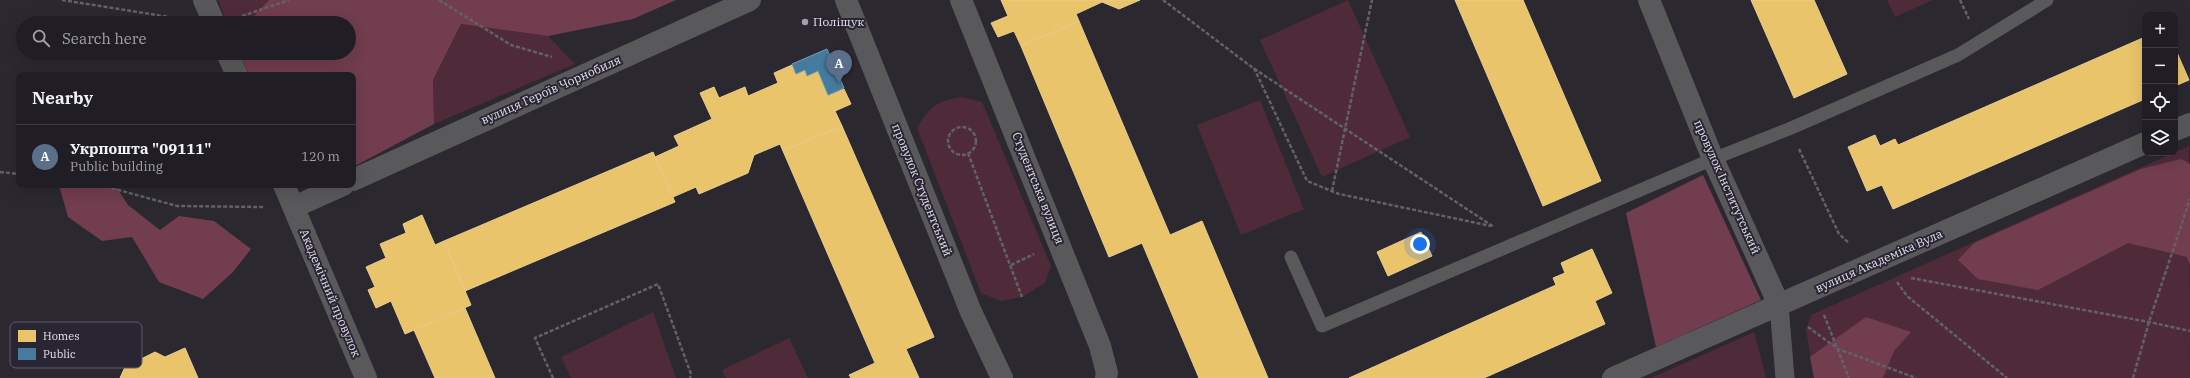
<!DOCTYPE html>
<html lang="en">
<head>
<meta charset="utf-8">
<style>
  body { margin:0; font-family:"IBM Plex Serif",serif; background:#28272c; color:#f1f3f6 }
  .controls { position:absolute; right:12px; top:12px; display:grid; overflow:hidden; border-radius:8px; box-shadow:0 4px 16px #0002 }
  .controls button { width:36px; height:36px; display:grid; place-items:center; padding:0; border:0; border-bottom:1px solid #3d3c41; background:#201e24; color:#f1f3f6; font:20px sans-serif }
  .you { position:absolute; left:1420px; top:244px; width:14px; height:14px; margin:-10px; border:3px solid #fff; border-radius:50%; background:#1a73e8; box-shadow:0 0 0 6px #1a73e833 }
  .badge { display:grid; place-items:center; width:26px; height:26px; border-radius:50%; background:#a4a0aa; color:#fff; font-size:13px; font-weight:700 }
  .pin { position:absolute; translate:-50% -33px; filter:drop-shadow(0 1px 2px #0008) }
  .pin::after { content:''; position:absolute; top:21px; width:14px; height:12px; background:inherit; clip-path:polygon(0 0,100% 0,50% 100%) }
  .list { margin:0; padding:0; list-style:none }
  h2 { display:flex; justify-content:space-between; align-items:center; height:52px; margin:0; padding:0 16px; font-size:17px }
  h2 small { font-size:13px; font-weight:400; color:#a2a2a6 }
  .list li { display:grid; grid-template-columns:26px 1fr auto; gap:12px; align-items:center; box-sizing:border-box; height:64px; padding:0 16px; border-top:1px solid #3d3c41 }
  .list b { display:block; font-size:15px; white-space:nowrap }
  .list p { margin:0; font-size:13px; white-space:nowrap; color:#a2a2a6 }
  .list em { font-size:13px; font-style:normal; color:#a2a2a6 }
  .icon { flex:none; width:22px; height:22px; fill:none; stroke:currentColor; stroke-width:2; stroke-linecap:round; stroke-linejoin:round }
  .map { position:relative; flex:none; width:2190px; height:378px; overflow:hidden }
  .search { position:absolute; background:#201e24; box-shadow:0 4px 16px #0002; left:16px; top:16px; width:340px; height:44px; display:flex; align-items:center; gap:10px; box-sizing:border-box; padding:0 14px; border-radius:22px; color:#a2a2a6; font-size:15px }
  .panel { position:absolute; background:#201e24; box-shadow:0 4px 16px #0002; left:16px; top:72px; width:340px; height:116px; border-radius:8px }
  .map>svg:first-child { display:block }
  .green { fill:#4f2b39 }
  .forest { fill:#713d4f }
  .homes { fill:#e9c46a; stroke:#e8cd91 }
  .public { fill:#457b9d; stroke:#759ab4 }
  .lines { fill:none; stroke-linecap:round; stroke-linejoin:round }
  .path { stroke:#626266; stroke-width:2.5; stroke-dasharray:4 2; stroke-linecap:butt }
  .service { stroke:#59595c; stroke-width:13 }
  .pedestrian { stroke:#59595c; stroke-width:19 }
  .minor { stroke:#59595c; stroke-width:22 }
  .poi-dot { fill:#a4a0aa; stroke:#2a2533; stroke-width:1.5 }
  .labels { text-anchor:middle; stroke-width:4; stroke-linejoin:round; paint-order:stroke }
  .poi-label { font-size:12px; fill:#e5e1eb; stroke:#2a2533; text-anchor:start }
  .street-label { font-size:12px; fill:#e5e1eb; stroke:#2a2533 }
  .key { fill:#2a2533; stroke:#625d6a; stroke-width:1 }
  .key-label { font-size:11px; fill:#e5e1eb }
</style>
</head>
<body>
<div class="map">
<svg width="2190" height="378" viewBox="0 0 2190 378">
  <rect width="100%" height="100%" fill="#2b2830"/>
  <g class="green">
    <polygon points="218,0 269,0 257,12 251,23 227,23"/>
    <polygon points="1348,0 1410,137 1322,177 1260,40"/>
    <polygon points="1887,0 1933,0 1895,17"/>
    <polygon points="461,24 548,36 575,64 434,124 433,80"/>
    <path d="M961,97L982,102L1051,266L1045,283L1022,297L1001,301L981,293L917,128C930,105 937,102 961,97Z"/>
    <polygon points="1260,100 1304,209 1241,235 1197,125"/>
    <polygon points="2189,146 2190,378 1814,378 1806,330 1811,315"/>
    <polygon points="653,312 676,378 571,378 561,357"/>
    <polygon points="1754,332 1766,378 1651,378"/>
    <polygon points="789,338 808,378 726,378 722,370"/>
  </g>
  <g class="forest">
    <polygon points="269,0 676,0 633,19 548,36 461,24 433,80 434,124 353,167 353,75 249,75 240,53 349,53 349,23 251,23 257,12"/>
    <polygon points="2181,159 2190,164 2190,265 2187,257 2128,243 2038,290 1978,279 1958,260 1974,243 2141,169"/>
    <polygon points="1703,175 1761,300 1656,347 1626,213"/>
    <polygon points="59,185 115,185 128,205 160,230 179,216 214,221 251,249 233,272 203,299 159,282 132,237 102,241 68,217"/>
    <polygon points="1866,317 1911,332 1894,351 1883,378 1814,378 1810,357"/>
  </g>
  <g class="homes">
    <polygon points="1001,0 1140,0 1119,9 1102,2 1076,14 1079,21 1021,46 1014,31 998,37 991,23 1008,16"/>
    <polygon points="1455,0 1523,0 1601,181 1543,206"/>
    <polygon points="1751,0 1814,0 1847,74 1794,98"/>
    <polygon points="1079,21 1170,235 1202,221 1268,378 1199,378 1142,243 1109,257 1021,46"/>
    <polygon points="2145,37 2145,99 1893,209 1882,185 1867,191 1848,147 1875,135 1880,146 1895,139 1898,145"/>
    <polygon points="2175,48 2189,80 2175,86"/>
    <polygon points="792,65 796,74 805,70 807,76 818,71 828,96 844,89 851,104 835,111 842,126 783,151 780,144 754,155 748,173 699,194 696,187 673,197 655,157 679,146 674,136 712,119 700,93 714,87 719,98 745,87 748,96 778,83 774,73"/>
    <polygon points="842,126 934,337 906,349 919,378 851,378 849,375 875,363 783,151"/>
    <polygon points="653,152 675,202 465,291 444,241"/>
    <polygon points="422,215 435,245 444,241 471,305 405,334 391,301 376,308 368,290 375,287 366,267 386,258 380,244 406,233 403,224"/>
    <polygon points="1421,232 1432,256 1388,276 1377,252"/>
    <polygon points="1592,249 1612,293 1595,301 1605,324 1484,378 1349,378 1556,285 1553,278 1565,273 1561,263"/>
    <polygon points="465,308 495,378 435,378 414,330"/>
    <polygon points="185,348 198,378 120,378 125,367 155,352 165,357"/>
  </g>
  <polygon class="public" points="827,49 844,88 828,95 818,71 807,76 805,70 796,74 792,64"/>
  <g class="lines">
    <g class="path">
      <polyline points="62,0 182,19"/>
      <polyline points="439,0 511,45 552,57"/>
      <polyline points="1163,0 1253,68 1494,227"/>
      <polyline points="1960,0 1969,19"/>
      <polyline points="242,16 289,0"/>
      <polyline points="1254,68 1307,181 1339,194 1491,226"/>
      <circle cx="962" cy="141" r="14"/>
      <polyline points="1799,149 1839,234 1849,243"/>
      <polyline points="968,153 1022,297"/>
      <polyline points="0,172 19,174"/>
      <polyline points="100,185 177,206 263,207"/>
      <polyline points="1332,191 1372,0"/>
      <polyline points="1011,265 1034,254"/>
      <polyline points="1911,278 2149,322 2190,331"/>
      <polyline points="1897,282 1907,296 2007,378"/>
      <polyline points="1824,315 1849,378"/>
      <polyline points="1808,327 1838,349 1916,378"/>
      <polyline points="553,378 535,338 658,284 691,374 690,378"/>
      <polyline points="2133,378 2149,322 2190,199"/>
    </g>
    <polyline class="service" points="1291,257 1322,326 1713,159 1789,129 1958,55 2047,0"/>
    <polyline class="pedestrian" points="1779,305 1785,378"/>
    <g class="minor">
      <polyline points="204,0 214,23"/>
      <polyline points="846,0 971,312 1002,378"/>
      <polyline points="961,0 1100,346 1107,373 1106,378"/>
      <polyline points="1649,0 1713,159 1779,305"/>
      <polyline points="227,53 237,75"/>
      <polyline points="2175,130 2190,124"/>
      <polyline points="353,180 750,0"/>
      <polyline points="284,185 366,378"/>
      <polyline points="294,207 343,185"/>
      <polyline points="1613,378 2145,143"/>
    </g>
  </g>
  <circle class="poi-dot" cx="805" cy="22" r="4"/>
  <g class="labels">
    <g class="poi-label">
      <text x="813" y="26">Поліщук</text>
    </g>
    <g class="street-label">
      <text transform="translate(551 90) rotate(-24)" y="4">вулиця Героїв Чорнобиля</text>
      <text transform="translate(1727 187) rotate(66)" y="4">провулок Інститутський</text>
      <text transform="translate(1038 188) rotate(68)" y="4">Студентська вулиця</text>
      <text transform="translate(922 190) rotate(68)" y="4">провулок Студентський</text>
      <text transform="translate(1879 261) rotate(-24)" y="4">вулиця Академіка Вула</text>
      <text transform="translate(330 293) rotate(67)" y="4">Академічний провулок</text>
    </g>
  </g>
  <rect x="10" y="322" width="132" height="46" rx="6" class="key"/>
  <rect x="18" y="330" width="18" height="12" fill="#e9c46a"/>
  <rect x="18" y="348" width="18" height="12" fill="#457b9d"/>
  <g class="key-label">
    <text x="43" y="340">Homes</text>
    <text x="43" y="358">Public</text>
  </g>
</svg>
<div class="controls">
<button>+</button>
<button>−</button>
<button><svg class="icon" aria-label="locate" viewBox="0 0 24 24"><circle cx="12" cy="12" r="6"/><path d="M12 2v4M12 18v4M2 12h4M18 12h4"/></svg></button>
<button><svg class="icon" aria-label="layers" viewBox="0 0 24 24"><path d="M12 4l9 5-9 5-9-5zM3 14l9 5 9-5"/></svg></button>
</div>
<div class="you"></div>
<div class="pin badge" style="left:839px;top:83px;background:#5c6f8a">A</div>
<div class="search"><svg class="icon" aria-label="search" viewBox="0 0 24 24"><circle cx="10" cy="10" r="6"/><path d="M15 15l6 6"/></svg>Search here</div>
<section class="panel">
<h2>Nearby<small></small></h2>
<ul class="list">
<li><span class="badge" style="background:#5c6f8a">A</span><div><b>Укрпошта &quot;09111&quot;</b><p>Public building</p></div><em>120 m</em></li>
</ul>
</section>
</div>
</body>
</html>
